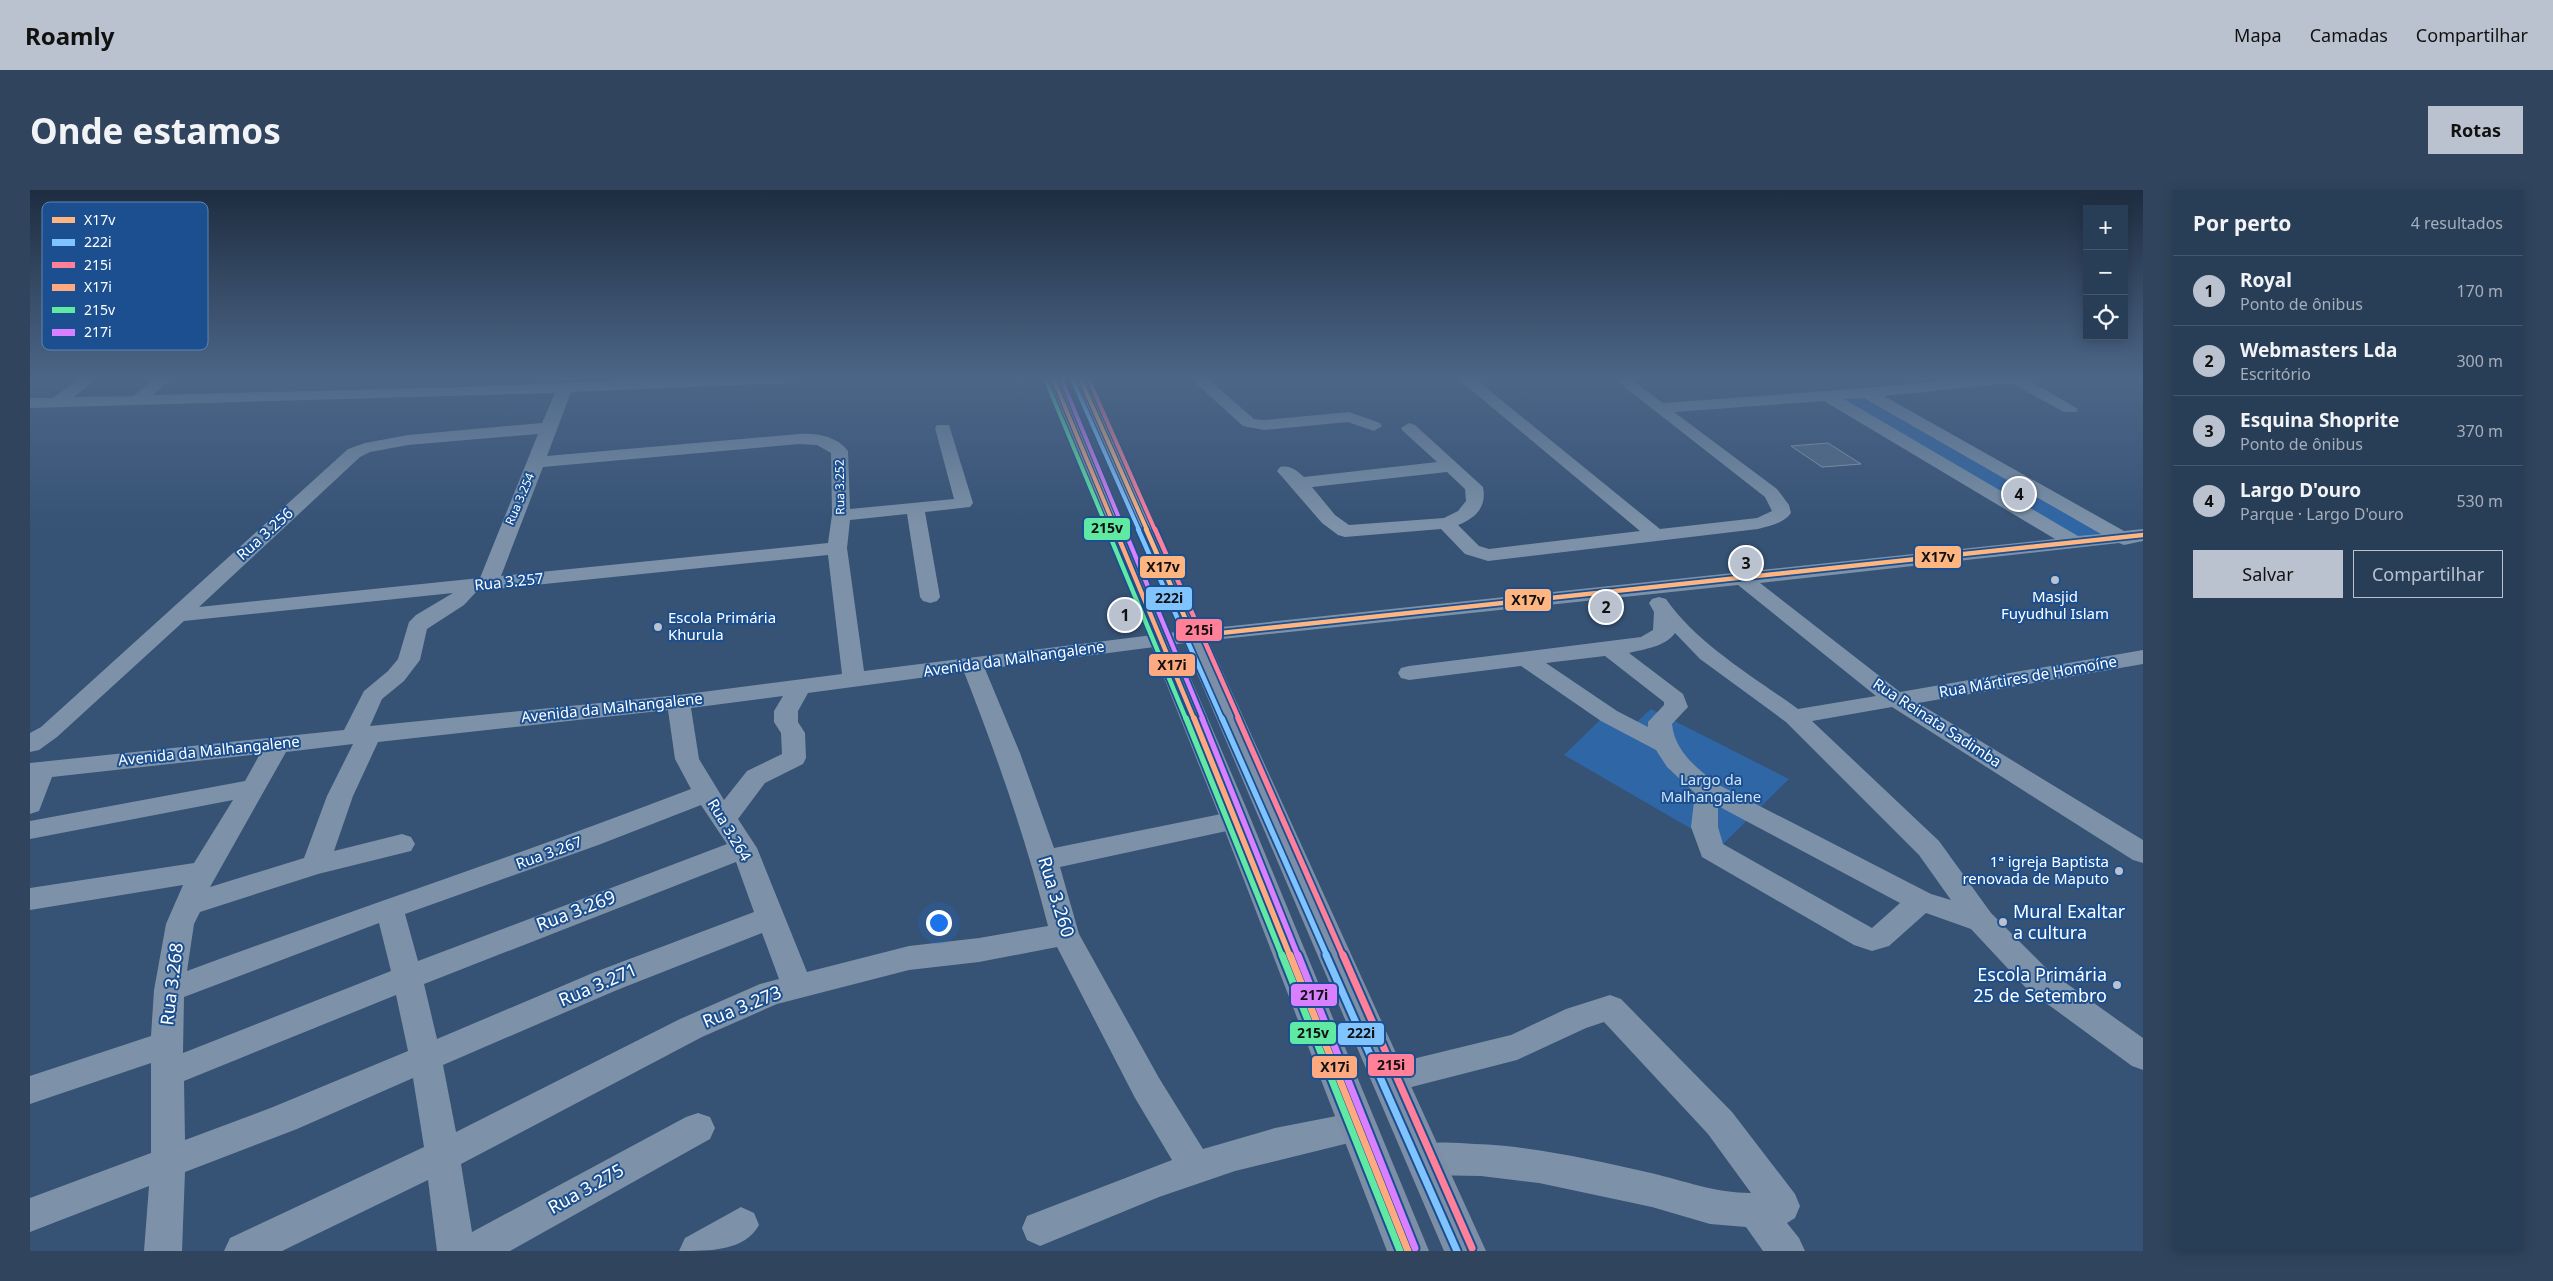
<!DOCTYPE html>
<html lang="pt">
<head>
<meta charset="utf-8">
<style>
  body { margin:0; font-family:"Noto Sans",sans-serif; background:#30455d; color:#f1f3f6 }
  .controls { position:absolute; right:15px; top:15px; display:grid; overflow:hidden; border-radius:0px; box-shadow:0 2px 12px #0003 }
  .controls button { width:45px; height:45px; display:grid; place-items:center; padding:0; border:0; border-bottom:1px solid #44576d; background:#283e57; color:#f1f3f6; font:25px sans-serif }
  .you { position:absolute; left:908px; top:732px; width:18px; height:18px; margin:-12px; border:4px solid #fff; border-radius:50%; background:#1a73e8; box-shadow:0 0 0 8px #1a73e833 }
  .badge { display:grid; place-items:center; width:32px; height:32px; border-radius:50%; background:#b9c2ce; color:#111; font-size:16px; font-weight:700 }
  .pin { position:absolute; translate:-50% -50%; border:2px solid #fff; box-shadow:0 1px 5px #0006 }
  .list { margin:0; padding:0; list-style:none }
  h2 { display:flex; justify-content:space-between; align-items:center; height:65px; margin:0; padding:0 20px; font-size:21px }
  h2 small { font-size:16px; font-weight:400; color:#a5aeba }
  .list li { display:grid; grid-template-columns:32px 1fr auto; gap:15px; align-items:center; box-sizing:border-box; height:70px; padding:0 20px; border-top:1px solid #44576d }
  .list b { display:block; font-size:19px; white-space:nowrap }
  .list p { margin:0; font-size:16px; white-space:nowrap; color:#a5aeba }
  .list em { font-size:16px; font-style:normal; color:#a5aeba }
  .actions { display:flex; gap:10px; padding:15px 20px }
  .actions a { flex:1; padding:11px 0; border:1px solid #b9c2ce; border-radius:0px; text-align:center; font-size:18px; color:#b9c2ce }
  .actions .main { background:#b9c2ce; color:#111 }
  .icon { flex:none; width:28px; height:28px; fill:none; stroke:currentColor; stroke-width:2; stroke-linecap:round; stroke-linejoin:round }
  .map { position:relative; flex:none; width:2113px; height:1061px; overflow:hidden; border-radius:0px }
  header { display:flex; align-items:center; gap:30px; box-sizing:border-box; height:70px; padding:0 25px; background:#b9c2ce; color:#111 }
  header strong { font-size:24px }
  nav { display:flex; gap:28px; margin-inline-start:auto; font-size:18px }
  .intro { display:flex; align-items:center; justify-content:space-between; box-sizing:border-box; height:120px; padding:0 30px }
  h1 { margin:0; font-size:35px }
  .button { padding:12px 22px; border-radius:0px; background:#b9c2ce; color:#111; font-size:18px; font-weight:700 }
  main { display:flex; gap:30px; padding:0 30px }
  aside { flex:1; background:#283e57; border-radius:0px; box-shadow:0 2px 12px #0003 }
  .map>svg:first-child { display:block }
  .green { fill:#2f66a5 }
  .building { fill:#526984; stroke:#92a2b6 }
  .lines { fill:none; stroke-linecap:round; stroke-linejoin:round }
  .minor { fill:#7d92a8; fill-rule:evenodd }
  .major { fill:#7d8ea7; fill-rule:evenodd }
  .bus-1-far1-casing { stroke:#1b4f8f; stroke-width:6 }
  .bus-1-casing { stroke:#1b4f8f; stroke-width:8 }
  .bus-2-far3-casing { stroke:#1b4f8f; stroke-width:6 }
  .bus-2-far2-casing { stroke:#1b4f8f; stroke-width:8 }
  .bus-2-far1-casing { stroke:#1b4f8f; stroke-width:9 }
  .bus-2-casing { stroke:#1b4f8f; stroke-width:11 }
  .bus-3-far3-casing { stroke:#1b4f8f; stroke-width:6 }
  .bus-3-far2-casing { stroke:#1b4f8f; stroke-width:8 }
  .bus-3-far1-casing { stroke:#1b4f8f; stroke-width:9 }
  .bus-3-casing { stroke:#1b4f8f; stroke-width:11 }
  .bus-4-far3-casing { stroke:#1b4f8f; stroke-width:6 }
  .bus-4-far2-casing { stroke:#1b4f8f; stroke-width:8 }
  .bus-4-far1-casing { stroke:#1b4f8f; stroke-width:9 }
  .bus-4-casing { stroke:#1b4f8f; stroke-width:11 }
  .bus-5-far3-casing { stroke:#1b4f8f; stroke-width:6 }
  .bus-5-far2-casing { stroke:#1b4f8f; stroke-width:8 }
  .bus-5-far1-casing { stroke:#1b4f8f; stroke-width:9 }
  .bus-5-casing { stroke:#1b4f8f; stroke-width:11 }
  .bus-6-far3-casing { stroke:#1b4f8f; stroke-width:6 }
  .bus-6-far2-casing { stroke:#1b4f8f; stroke-width:8 }
  .bus-6-far1-casing { stroke:#1b4f8f; stroke-width:9 }
  .bus-6-casing { stroke:#1b4f8f; stroke-width:11 }
  .bus-1-far1 { stroke:#ffb580; stroke-width:4 }
  .bus-1 { stroke:#ffb580; stroke-width:4.5 }
  .bus-2-far3 { stroke:#80c4ff; stroke-width:4 }
  .bus-2-far2 { stroke:#80c4ff; stroke-width:4.5 }
  .bus-2-far1 { stroke:#80c4ff; stroke-width:5.5 }
  .bus-2 { stroke:#80c4ff; stroke-width:7 }
  .bus-3-far3 { stroke:#ff8098; stroke-width:4 }
  .bus-3-far2 { stroke:#ff8098; stroke-width:4.5 }
  .bus-3-far1 { stroke:#ff8098; stroke-width:5.5 }
  .bus-3 { stroke:#ff8098; stroke-width:7 }
  .bus-4-far3 { stroke:#ffa980; stroke-width:4 }
  .bus-4-far2 { stroke:#ffa980; stroke-width:4.5 }
  .bus-4-far1 { stroke:#ffa980; stroke-width:5.5 }
  .bus-4 { stroke:#ffa980; stroke-width:7 }
  .bus-5-far3 { stroke:#60e9a3; stroke-width:4 }
  .bus-5-far2 { stroke:#60e9a3; stroke-width:4.5 }
  .bus-5-far1 { stroke:#60e9a3; stroke-width:5.5 }
  .bus-5 { stroke:#60e9a3; stroke-width:7 }
  .bus-6-far3 { stroke:#d880ff; stroke-width:4 }
  .bus-6-far2 { stroke:#d880ff; stroke-width:4.5 }
  .bus-6-far1 { stroke:#d880ff; stroke-width:5.5 }
  .bus-6 { stroke:#d880ff; stroke-width:7 }
  .poi-dot { fill:#b9c2ce; stroke:#1b4f8f; stroke-width:2 }
  .labels { text-anchor:middle; stroke-width:4; stroke-linejoin:round; paint-order:stroke }
  .far-street-label { font-size:12px; fill:#fff; stroke:#1b4f8f }
  .street-label { font-size:15px; fill:#fff; stroke:#1b4f8f }
  .poi-label { font-size:15px; fill:#fff; stroke:#1b4f8f }
  .park-label { font-size:15px; fill:#cfe3fa; stroke:#1b4f8f }
  .near-street-label { font-size:18px; fill:#fff; stroke:#1b4f8f }
  .near-poi-label { font-size:18px; fill:#fff; stroke:#1b4f8f; text-anchor:start }
  .key { fill:#1b4f8f; stroke:#5f84b1; stroke-width:1 }
  .key-label { font-size:14px; fill:#fff }
  .line-badge { stroke:#1b4f8f; stroke-width:2 }
  .pale-badge-label { font-size:14px; text-anchor:middle; font-weight:bold; fill:#111 }
</style>
</head>
<body>
<header>
<strong>Roamly</strong>
<nav><a>Mapa</a><a>Camadas</a><a>Compartilhar</a></nav>
</header>
<div class="intro"><h1>Onde estamos</h1><a class="button">Rotas</a></div>
<main>
<div class="map">
<svg width="2113" height="1061" viewBox="0 0 2113 1061">
  <rect width="100%" height="100%" fill="#365274"/>
  <g class="green">
    <polygon points="1837,203 2092,348 2044,352 1797,206"/>
    <polygon points="1621,519 1759,589 1691,656 1534,565 1574,526 1600,538"/>
  </g>
  <polygon class="building" points="1798,253 1831,274 1792,277 1761,256"/>
  <g class="lines">
    <g class="minor">
      <path d="M50,188H68L44,207L104,206L124,188H141L123,205L433,197L658,188H768L761,193L541,202L517,266L769,244C786,243 807,246 818,261L820,319L924,309L905,238L907,235H919L943,313L940,317L895,322L910,407L907,411L900,413L893,411L890,407L877,324L820,330L817,358L834,481L1163,440L2025,349L1794,211L1644,222L1747,299L1759,315L1761,323C1754,333 1740,336 1728,339L1458,371L1435,364L1411,339L1315,347L1308,345L1292,333L1247,281L1250,277C1260,275 1266,280 1274,287L1407,272L1373,241L1371,238L1379,233L1385,235L1453,297C1457,317 1446,328 1428,335L1449,356L1459,359L1610,341L1427,188H1444L1630,339L1727,328L1742,321L1735,307L1583,188H1599L1633,213L1837,198L1940,188H1995L2048,219L2046,222H2034L1981,193L1854,206L2094,341L2113,339V351L2094,355L2089,353L1730,393L1870,502L2113,460V474L1888,513L2113,650V673L2103,670L1862,517L1782,531L1909,651L1961,723L2019,781L2113,848V880L2102,876L1997,799L1941,739L1896,723L1859,756L1842,761L1824,755L1672,667L1661,637L1665,603L1637,577L1626,560L1571,531L1491,476L1379,490L1371,488L1368,483L1371,478L1379,476L1611,447L1623,440L1624,422L1619,413L1622,409L1629,407L1636,409C1667,454 1724,487 1768,519L1846,506L1708,395L1163,452L955,479L990,563L1024,658L1206,621L1215,624L1219,630L1215,636L1206,639L1030,677L1049,744L1129,888L1173,959L1245,938L1327,922L1339,926L1344,937L1339,948L1205,981L1129,1007L1010,1056L997,1050L992,1038L997,1026L1142,970L1105,908L1027,757L949,772L879,780L747,814L672,847L431,974L442,1042L656,927L668,923L680,927L685,938L680,949L480,1061H407L398,990L252,1061H194L200,1048L394,957L383,888L267,939L155,982L152,1061H114L119,996L0,1042V1008L121,963V873L0,914V886L121,846L124,800L136,734L153,695L0,720V698L164,673L203,610L0,649V631L215,591L230,564L22,587L9,621L0,624V573L314,540L334,501L358,481L368,469L379,432L386,425L423,403L154,431L27,547L9,560L0,562V543L11,537L318,259L335,253L378,245L512,233L525,203L0,218V208H23ZM1834,208L2071,344L2048,346L1814,209ZM508,244L450,388L169,417L330,267L340,262L378,255ZM769,254L787,255L801,263L802,325L798,353L471,386L513,277ZM1417,282L1435,299L1436,311L1428,321L1414,328L1319,335L1305,325L1282,297ZM798,365L812,484L649,505L340,536L352,509L374,491L390,470L397,439L434,415L447,401ZM1645,443L1670,469L1756,532L1889,665L1921,710L1901,704L1687,594C1666,577 1645,562 1642,534L1658,517L1653,504L1599,463C1614,459 1635,457 1645,443ZM1575,466L1634,512V515L1618,532V537L1587,521L1516,473ZM934,482C967,566 996,649 1018,736L949,748L879,756L777,782L727,658L708,629L735,593L773,574L776,568L775,543L768,532V521L778,503ZM753,506L744,521V532L751,543L752,564L717,581L694,610L669,569L661,518ZM638,520L645,569L661,599C494,663 325,719 157,781L164,734L170,722L288,684L381,661L385,654L381,647L372,644L304,661L323,606L348,552ZM323,554L297,606L274,668L180,697L256,562ZM671,615L697,654L388,771L375,724L571,654ZM1688,616L1870,713L1842,738L1693,654L1688,637ZM706,672L724,722L565,782L407,849L394,794ZM349,733L361,781L153,863L154,807ZM732,743L749,789L730,794L650,829L426,942L413,875L587,800ZM366,805L378,861L243,917L155,950L154,891Z"/>
      <polygon points="1160,188 1177,188 1224,229 1234,230 1319,222 1350,233 1352,236 1344,241 1318,232 1234,240 1213,236"/>
      <path d="M1580,805L1591,809L1702,922L1765,1004L1770,1016L1765,1028L1757,1033L1769,1048L1775,1061H1733L1716,1037L1680,1034L1622,1017L1509,993L1451,986L1394,985L1382,980L1377,969L1382,958C1402,950 1424,953 1445,954C1504,956 1564,970 1621,983C1655,991 1685,1003 1721,1003L1678,944L1574,832L1556,838L1487,870L1358,903L1346,899L1342,889L1346,879L1358,875L1481,845L1536,819Z"/>
      <path d="M711,1017L724,1023L729,1035C715,1061 680,1061 649,1061L655,1048Z"/>
    </g>
    <g class="major">
      <polygon points="1014,188 1032,188 1215,615 1399,1061 1357,1061 1185,615"/>
      <polygon points="1041,188 1059,188 1456,1061 1414,1061"/>
    </g>
    <defs>
      <polyline id="bus-1-far1" points="1050,188 1117,340"/>
      <polyline id="bus-1" points="1116,339 1163,446 2113,345"/>
      <polyline id="bus-2-far3" points="1043,191 1109,340"/>
      <polyline id="bus-2-far2" points="1108,339 1192,529"/>
      <polyline id="bus-2-far1" points="1192,528 1297,766"/>
      <polyline id="bus-2" points="1296,765 1427,1061"/>
      <polyline id="bus-3-far3" points="1058,188 1125,340"/>
      <polyline id="bus-3-far2" points="1125,339 1209,529"/>
      <polyline id="bus-3-far1" points="1208,528 1313,766"/>
      <polyline id="bus-3" points="1313,765 1442,1058"/>
      <polyline id="bus-4-far3" points="1023,188 1086,340"/>
      <polyline id="bus-4-far2" points="1085,339 1164,529"/>
      <polyline id="bus-4-far1" points="1164,528 1260,766"/>
      <polyline id="bus-4" points="1260,765 1378,1061"/>
      <polyline id="bus-5-far3" points="1016,191 1078,340"/>
      <polyline id="bus-5-far2" points="1077,339 1156,529"/>
      <polyline id="bus-5-far1" points="1156,528 1252,766"/>
      <polyline id="bus-5" points="1252,765 1370,1061"/>
      <polyline id="bus-6-far3" points="1031,188 1094,340"/>
      <polyline id="bus-6-far2" points="1094,339 1173,529"/>
      <polyline id="bus-6-far1" points="1172,528 1268,766"/>
      <polyline id="bus-6" points="1268,765 1385,1058"/>
    </defs>
    <use href="#bus-1-far1" class="bus-1-far1-casing"/>
    <use href="#bus-1" class="bus-1-casing"/>
    <use href="#bus-2-far3" class="bus-2-far3-casing"/>
    <use href="#bus-2-far2" class="bus-2-far2-casing"/>
    <use href="#bus-2-far1" class="bus-2-far1-casing"/>
    <use href="#bus-2" class="bus-2-casing"/>
    <use href="#bus-3-far3" class="bus-3-far3-casing"/>
    <use href="#bus-3-far2" class="bus-3-far2-casing"/>
    <use href="#bus-3-far1" class="bus-3-far1-casing"/>
    <use href="#bus-3" class="bus-3-casing"/>
    <use href="#bus-4-far3" class="bus-4-far3-casing"/>
    <use href="#bus-4-far2" class="bus-4-far2-casing"/>
    <use href="#bus-4-far1" class="bus-4-far1-casing"/>
    <use href="#bus-4" class="bus-4-casing"/>
    <use href="#bus-5-far3" class="bus-5-far3-casing"/>
    <use href="#bus-5-far2" class="bus-5-far2-casing"/>
    <use href="#bus-5-far1" class="bus-5-far1-casing"/>
    <use href="#bus-5" class="bus-5-casing"/>
    <use href="#bus-6-far3" class="bus-6-far3-casing"/>
    <use href="#bus-6-far2" class="bus-6-far2-casing"/>
    <use href="#bus-6-far1" class="bus-6-far1-casing"/>
    <use href="#bus-6" class="bus-6-casing"/>
    <use href="#bus-1-far1" class="bus-1-far1"/>
    <use href="#bus-1" class="bus-1"/>
    <use href="#bus-2-far3" class="bus-2-far3"/>
    <use href="#bus-2-far2" class="bus-2-far2"/>
    <use href="#bus-2-far1" class="bus-2-far1"/>
    <use href="#bus-2" class="bus-2"/>
    <use href="#bus-3-far3" class="bus-3-far3"/>
    <use href="#bus-3-far2" class="bus-3-far2"/>
    <use href="#bus-3-far1" class="bus-3-far1"/>
    <use href="#bus-3" class="bus-3"/>
    <use href="#bus-4-far3" class="bus-4-far3"/>
    <use href="#bus-4-far2" class="bus-4-far2"/>
    <use href="#bus-4-far1" class="bus-4-far1"/>
    <use href="#bus-4" class="bus-4"/>
    <use href="#bus-5-far3" class="bus-5-far3"/>
    <use href="#bus-5-far2" class="bus-5-far2"/>
    <use href="#bus-5-far1" class="bus-5-far1"/>
    <use href="#bus-5" class="bus-5"/>
    <use href="#bus-6-far3" class="bus-6-far3"/>
    <use href="#bus-6-far2" class="bus-6-far2"/>
    <use href="#bus-6-far1" class="bus-6-far1"/>
    <use href="#bus-6" class="bus-6"/>
  </g>
  <linearGradient id="sky" x2="0" y2="1"><stop stop-color="#1e2d40"/><stop offset="0.56" stop-color="#4c6688"/><stop offset="1" stop-color="#4c6688" stop-opacity="0"/></linearGradient>
  <rect width="2113" height="336" fill="url(#sky)"/>
  <g class="poi-dot">
    <circle cx="2025" cy="390" r="5"/>
    <circle cx="628" cy="437" r="5"/>
    <circle cx="2089" cy="681" r="5"/>
    <circle cx="1973" cy="732" r="5"/>
    <circle cx="2087" cy="795" r="5"/>
  </g>
  <g class="labels">
    <g class="far-street-label">
      <text transform="translate(810 297) rotate(-91)" y="4">Rua 3.252</text>
      <text transform="translate(490 309) rotate(-67)" y="4">Rua 3.254</text>
    </g>
    <g class="street-label">
      <text transform="translate(235 344) rotate(-42)" y="5">Rua 3.256</text>
      <text transform="translate(479 392) rotate(-6)" y="5">Rua 3.257</text>
      <text transform="translate(984 469) rotate(-8)" y="5">Avenida da Malhangalene</text>
      <text transform="translate(1998 487) rotate(-10)" y="5">Rua Mártires de Homoíne</text>
      <text transform="translate(582 518) rotate(-6)" y="5">Avenida da Malhangalene</text>
      <text transform="translate(1907 533) rotate(33)" y="5">Rua Reinata Sadimba</text>
      <text transform="translate(179 561) rotate(-6)" y="5">Avenida da Malhangalene</text>
      <text transform="translate(699 640) rotate(59)" y="5">Rua 3.264</text>
      <text transform="translate(519 663) rotate(-20)" y="5">Rua 3.267</text>
    </g>
    <g class="poi-label">
      <text x="2025" y="412">Masjid<tspan x="2025" dy="17">Fuyudhul Islam</tspan></text>
      <text x="638" y="433" text-anchor="start">Escola Primária<tspan x="638" dy="17">Khurula</tspan></text>
      <text x="2079" y="677" text-anchor="end">1ª igreja Baptista<tspan x="2079" dy="17">renovada de Maputo</tspan></text>
    </g>
    <g class="park-label">
      <text x="1681" y="595">Largo da<tspan x="1681" dy="17">Malhangalene</tspan></text>
    </g>
    <g class="near-street-label">
      <text transform="translate(1026 707) rotate(73)" y="6">Rua 3.260</text>
      <text transform="translate(546 721) rotate(-21)" y="6">Rua 3.269</text>
      <text transform="translate(142 794) rotate(-83)" y="6">Rua 3.268</text>
      <text transform="translate(568 795) rotate(-23)" y="6">Rua 3.271</text>
      <text transform="translate(712 817) rotate(-22)" y="6">Rua 3.273</text>
      <text transform="translate(556 999) rotate(-29)" y="6">Rua 3.275</text>
    </g>
    <g class="near-poi-label">
      <text x="1983" y="728">Mural Exaltar<tspan x="1983" dy="21">a cultura</tspan></text>
      <text x="2077" y="791" text-anchor="end">Escola Primária<tspan x="2077" dy="21">25 de Setembro</tspan></text>
    </g>
  </g>
  <rect x="12" y="12" width="166" height="148" rx="8" class="key"/>
  <rect x="22" y="27" width="23" height="6" fill="#ffb580"/>
  <rect x="22" y="49" width="23" height="7" fill="#80c4ff"/>
  <rect x="22" y="72" width="23" height="6" fill="#ff8098"/>
  <rect x="22" y="94" width="23" height="7" fill="#ffa980"/>
  <rect x="22" y="117" width="23" height="6" fill="#60e9a3"/>
  <rect x="22" y="139" width="23" height="7" fill="#d880ff"/>
  <g class="key-label">
    <text x="54" y="35">X17v</text>
    <text x="54" y="57">222i</text>
    <text x="54" y="80">215i</text>
    <text x="54" y="102">X17i</text>
    <text x="54" y="125">215v</text>
    <text x="54" y="147">217i</text>
  </g>
  <g class="line-badge">
    <rect x="1053" y="327" width="48" height="24" rx="5" fill="#60e9a3"/>
    <rect x="1884" y="355" width="48" height="24" rx="5" fill="#ffb580"/>
    <rect x="1109" y="365" width="47" height="24" rx="5" fill="#ffb580"/>
    <rect x="1115" y="396" width="48" height="25" rx="5" fill="#80c4ff"/>
    <rect x="1474" y="398" width="48" height="24" rx="5" fill="#ffb580"/>
    <rect x="1145" y="428" width="48" height="24" rx="5" fill="#ff8098"/>
    <rect x="1118" y="463" width="48" height="24" rx="5" fill="#ffa980"/>
    <rect x="1260" y="793" width="48" height="24" rx="5" fill="#d880ff"/>
    <rect x="1259" y="831" width="48" height="24" rx="5" fill="#60e9a3"/>
    <rect x="1307" y="832" width="48" height="24" rx="5" fill="#80c4ff"/>
    <rect x="1337" y="863" width="48" height="24" rx="5" fill="#ff8098"/>
    <rect x="1281" y="865" width="47" height="24" rx="5" fill="#ffa980"/>
  </g>
  <g class="pale-badge-label">
    <text x="1077" y="343">215v</text>
    <text x="1908" y="372">X17v</text>
    <text x="1133" y="382">X17v</text>
    <text x="1139" y="413">222i</text>
    <text x="1498" y="415">X17v</text>
    <text x="1169" y="445">215i</text>
    <text x="1142" y="480">X17i</text>
    <text x="1284" y="810">217i</text>
    <text x="1283" y="848">215v</text>
    <text x="1331" y="848">222i</text>
    <text x="1361" y="880">215i</text>
    <text x="1305" y="882">X17i</text>
  </g>
</svg>
<div class="controls">
<button>+</button>
<button>−</button>
<button><svg class="icon" aria-label="locate" viewBox="0 0 24 24"><circle cx="12" cy="12" r="6"/><path d="M12 2v4M12 18v4M2 12h4M18 12h4"/></svg></button>
</div>
<div class="you"></div>
<div class="pin badge" style="left:1095px;top:425px">1</div>
<div class="pin badge" style="left:1576px;top:417px">2</div>
<div class="pin badge" style="left:1716px;top:373px">3</div>
<div class="pin badge" style="left:1989px;top:304px">4</div>
</div>
<aside>
<h2>Por perto<small>4 resultados</small></h2>
<ul class="list">
<li><span class="badge">1</span><div><b>Royal</b><p>Ponto de ônibus</p></div><em>170 m</em></li>
<li><span class="badge">2</span><div><b>Webmasters Lda</b><p>Escritório</p></div><em>300 m</em></li>
<li><span class="badge">3</span><div><b>Esquina Shoprite</b><p>Ponto de ônibus</p></div><em>370 m</em></li>
<li><span class="badge">4</span><div><b>Largo D'ouro</b><p>Parque · Largo D'ouro</p></div><em>530 m</em></li>
</ul>
<div class="actions"><a class="main">Salvar</a><a>Compartilhar</a></div>
</aside>
</main>
</body>
</html>
